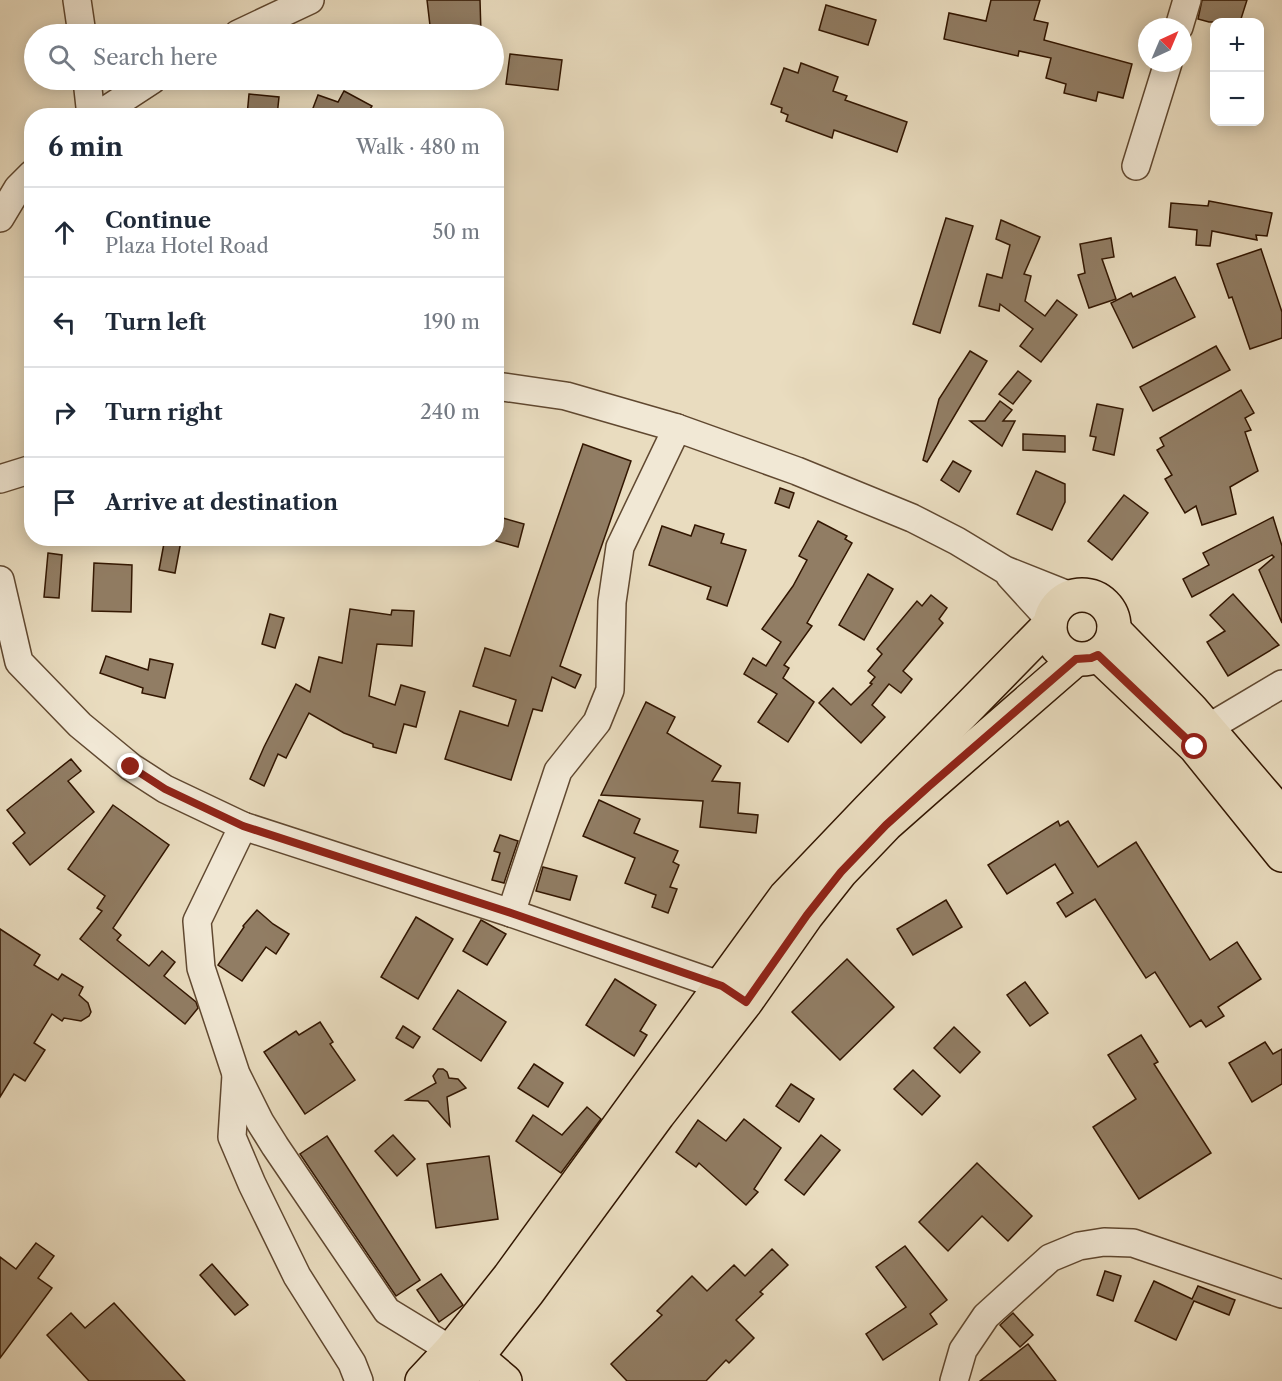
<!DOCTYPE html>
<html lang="en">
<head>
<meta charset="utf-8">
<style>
  body { margin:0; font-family:"Libre Caslon Text",serif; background:#f6f6f7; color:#1f2937 }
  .controls { position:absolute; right:18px; top:18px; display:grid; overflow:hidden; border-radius:12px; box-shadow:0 3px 15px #0003 }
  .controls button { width:54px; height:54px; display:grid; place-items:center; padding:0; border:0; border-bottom:2px solid #e0e1e3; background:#fff; color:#1f2937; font:30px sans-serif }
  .compass { position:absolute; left:1138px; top:18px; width:54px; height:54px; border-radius:50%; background:#fff; box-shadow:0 3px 15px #0003; rotate:44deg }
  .stop { position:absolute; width:18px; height:18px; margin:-14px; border:4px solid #8f2418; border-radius:50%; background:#fff }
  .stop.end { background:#8f2418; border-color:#fff; box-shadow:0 2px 6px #0008 }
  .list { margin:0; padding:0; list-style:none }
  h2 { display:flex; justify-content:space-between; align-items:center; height:78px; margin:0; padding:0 24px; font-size:26px }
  h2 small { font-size:20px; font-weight:400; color:#747a83 }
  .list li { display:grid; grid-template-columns:39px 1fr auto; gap:18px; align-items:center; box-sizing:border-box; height:90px; padding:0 24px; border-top:2px solid #e0e1e3 }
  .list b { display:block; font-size:22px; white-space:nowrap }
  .list p { margin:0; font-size:20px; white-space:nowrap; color:#747a83 }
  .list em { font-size:20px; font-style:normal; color:#747a83 }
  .icon { flex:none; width:33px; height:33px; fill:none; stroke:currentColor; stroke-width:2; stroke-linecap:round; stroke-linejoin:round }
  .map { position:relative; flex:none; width:1282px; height:1381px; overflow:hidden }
  .search { position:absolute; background:#fff; box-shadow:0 3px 15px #0003; left:24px; top:24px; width:480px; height:66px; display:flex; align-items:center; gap:15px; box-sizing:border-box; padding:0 21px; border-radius:33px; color:#747a83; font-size:22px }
  .panel { position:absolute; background:#fff; box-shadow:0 3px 15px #0003; left:24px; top:108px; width:480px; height:438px; border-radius:24px }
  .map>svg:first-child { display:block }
  .building { fill:#917d64; stroke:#321601; stroke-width:1.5 }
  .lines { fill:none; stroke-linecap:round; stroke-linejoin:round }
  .minor-casing { stroke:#604830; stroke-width:30 }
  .major-casing { stroke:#321601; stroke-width:36 }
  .minor { stroke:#f1e8d5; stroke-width:27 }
  .major { stroke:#e9dcbf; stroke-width:33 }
  .route { stroke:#8f2418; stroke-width:8 }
</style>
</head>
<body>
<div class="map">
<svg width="1282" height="1381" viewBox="0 0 1282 1381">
  <rect width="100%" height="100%" fill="#e9dcbf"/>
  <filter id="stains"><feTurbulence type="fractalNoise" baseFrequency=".00333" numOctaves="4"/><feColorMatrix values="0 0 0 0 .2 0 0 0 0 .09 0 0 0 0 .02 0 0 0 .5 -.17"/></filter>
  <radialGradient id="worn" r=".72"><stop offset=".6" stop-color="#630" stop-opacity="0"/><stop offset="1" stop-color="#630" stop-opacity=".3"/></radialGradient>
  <g class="building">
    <polygon points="427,0 480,0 481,34 431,34"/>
    <polygon points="991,0 1040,0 1034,20 1048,23 1044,40 1132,64 1123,98 1098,92 1096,101 1064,93 1066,84 1046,78 1051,58 1019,51 1018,56 944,39 949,13 986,21"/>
    <polygon points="1202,0 1247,0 1240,22 1209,22 1198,19"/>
    <polygon points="826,5 876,20 868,45 819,30"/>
    <polygon points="510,54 562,60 558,90 506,84"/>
    <polygon points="801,63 838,77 833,91 847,96 845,100 907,122 897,152 834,130 832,138 786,121 788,115 781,112 782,108 771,104 784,68 798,73"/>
    <polygon points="344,91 372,106 367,114 369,116 310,116 318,95 338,102"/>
    <polygon points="249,94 279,97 277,116 247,116"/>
    <polygon points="1209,201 1272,213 1267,236 1256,235 1257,240 1212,231 1210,246 1196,245 1197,230 1169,227 1171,203 1208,206"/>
    <polygon points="946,218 973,226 940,333 913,324"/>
    <polygon points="1001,220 1040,237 1024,274 1031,276 1025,301 1045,316 1057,300 1077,315 1041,362 1020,346 1033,329 1000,304 999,311 979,306 987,274 1002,278 1010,245 996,239"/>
    <polygon points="1111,238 1114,257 1102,259 1116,299 1089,308 1078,275 1085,273 1080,244"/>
    <polygon points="1261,249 1282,312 1282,338 1250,349 1232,297 1229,298 1217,264"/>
    <polygon points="1175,277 1195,317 1133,348 1111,303 1131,293 1133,297"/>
    <polygon points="1216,346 1230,370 1153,411 1140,387"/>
    <polygon points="970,351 987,361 927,462 923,460 939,399"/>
    <polygon points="1018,371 1031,381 1013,404 999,394"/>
    <polygon points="1241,390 1254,413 1245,418 1251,430 1245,432 1258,471 1230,487 1236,514 1202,525 1196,506 1185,513 1165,479 1172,475 1157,450 1164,446 1160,438"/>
    <polygon points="1000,401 1012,410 1003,421 1015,421 1002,446 970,421 985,421"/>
    <polygon points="1097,404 1123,409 1114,455 1093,450 1096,437 1090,436"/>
    <polygon points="1023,434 1065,436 1065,452 1023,450"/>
    <polygon points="583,444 631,461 560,666 581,675 575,688 552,677 542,711 533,709 511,780 445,759 460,711 508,726 516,700 473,686 485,648 510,656"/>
    <polygon points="953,461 971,471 959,492 941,480"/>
    <polygon points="1036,471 1065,484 1065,502 1052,530 1017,514"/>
    <polygon points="780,488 794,493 789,508 775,503"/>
    <polygon points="1124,495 1148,513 1112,560 1088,541"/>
    <polygon points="496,516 524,524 518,547 496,541"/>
    <polygon points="1273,517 1282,546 1282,623 1259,570 1274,557 1272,555 1192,597 1183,579 1209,565 1203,553"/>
    <polygon points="818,521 847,536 845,539 852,543 807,623 812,626 784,665 789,668 783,678 814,702 788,742 758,722 777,694 744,674 753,658 766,666 781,642 762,629 793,586 807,560 799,556"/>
    <polygon points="695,525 724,534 721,543 746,550 727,606 707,599 711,587 649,565 662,526 691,536"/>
    <polygon points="165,538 181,541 175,573 159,570"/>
    <polygon points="48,553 62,555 59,598 44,597"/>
    <polygon points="94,563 132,565 131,612 92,611"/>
    <polygon points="868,574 893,589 864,640 839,625"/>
    <polygon points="1233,594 1279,645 1228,676 1207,642 1225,631 1210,615"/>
    <polygon points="931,595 947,608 939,619 943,623 903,671 912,679 901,693 889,684 872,705 885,717 861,743 819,703 833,688 851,705 872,684 870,683 875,677 868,671 882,654 877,649 917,601 922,606"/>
    <polygon points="350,609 391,615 392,610 414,611 412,646 377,644 369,696 395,705 401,685 425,692 416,727 404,724 396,753 373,747 373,744 344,733 309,713 286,758 278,754 264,786 250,779 264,747 296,684 310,692 319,657 342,663"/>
    <polygon points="270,614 284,618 275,648 262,644"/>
    <polygon points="106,656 148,670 150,659 173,664 165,698 142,693 143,688 100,673"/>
    <polygon points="646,702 675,717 667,733 721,766 712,781 740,783 738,813 758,815 756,833 700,827 703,801 601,795"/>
    <polygon points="71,759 81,771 68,781 94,812 30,865 13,843 25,833 7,810"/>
    <polygon points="599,800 640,819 634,833 678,851 673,862 679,865 670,887 677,889 668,913 652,907 656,895 625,883 635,858 583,836"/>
    <polygon points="113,805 169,845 113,928 121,935 117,940 149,966 162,951 175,962 164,976 196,1002 198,1008 185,1024 80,939 102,911 97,908 105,896 68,869"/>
    <polygon points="1058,821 1060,826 1068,821 1098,867 1136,842 1210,960 1237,942 1261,979 1218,1007 1224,1016 1206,1027 1201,1020 1190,1027 1155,972 1146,978 1095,899 1066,917 1057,903 1073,893 1055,864 1007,894 988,865"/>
    <polygon points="500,835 518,841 504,883 492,880 500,853 494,851"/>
    <polygon points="543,867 577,876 570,900 536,891"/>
    <polygon points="946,900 962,927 913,955 897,929"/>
    <polygon points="257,910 273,924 289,934 276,954 266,947 242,981 218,965 244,927 243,926"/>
    <polygon points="416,917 453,939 418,999 381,977"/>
    <polygon points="481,920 506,934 487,965 463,951"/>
    <polygon points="0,929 40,955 34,965 58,980 62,974 83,987 79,995 88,1003 91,1012 89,1016 81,1021 64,1018 62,1021 52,1014 34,1043 45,1050 25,1081 14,1074 0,1097"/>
    <polygon points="847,959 894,1007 840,1060 792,1012"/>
    <polygon points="615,979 656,1005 640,1031 647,1035 634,1056 586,1025"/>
    <polygon points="1025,982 1048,1013 1030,1026 1007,995"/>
    <polygon points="458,990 506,1022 481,1061 433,1029"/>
    <polygon points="320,1022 333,1042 330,1044 355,1080 305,1114 264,1052 296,1031 299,1035"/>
    <polygon points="403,1026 420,1037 413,1048 396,1038"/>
    <polygon points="954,1027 980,1052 960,1073 934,1048"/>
    <polygon points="1141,1035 1158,1062 1154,1064 1211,1153 1139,1199 1093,1127 1136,1099 1108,1055"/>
    <polygon points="1265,1042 1273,1054 1282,1049 1282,1084 1252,1102 1229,1063"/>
    <polygon points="534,1064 563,1083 548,1107 518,1088"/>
    <polygon points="438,1069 443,1069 447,1072 449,1078 458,1079 466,1088 447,1097 450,1126 428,1101 406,1100 436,1083 433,1076"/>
    <polygon points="913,1070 940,1096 922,1115 894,1089"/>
    <polygon points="791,1084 814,1099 799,1122 776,1106"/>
    <polygon points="587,1107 601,1119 561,1173 516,1141 533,1115 562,1135"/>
    <polygon points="744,1119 781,1148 754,1189 758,1192 746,1205 699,1163 696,1167 676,1152 698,1120 726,1141"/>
    <polygon points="393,1135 415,1159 397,1176 375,1151"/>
    <polygon points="821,1135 840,1150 804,1195 785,1180"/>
    <polygon points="327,1136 420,1280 396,1296 300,1154"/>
    <polygon points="489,1156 498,1219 436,1228 427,1164"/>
    <polygon points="977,1163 1032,1216 1008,1241 982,1216 948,1251 919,1222"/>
    <polygon points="36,1243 54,1256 38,1278 52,1288 0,1358 0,1257 16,1269"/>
    <polygon points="905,1246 947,1300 930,1314 937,1324 883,1360 866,1334 906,1307 876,1267"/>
    <polygon points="772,1249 788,1265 760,1292 763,1294 736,1320 754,1338 729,1363 726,1360 706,1381 627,1381 611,1364 662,1315 657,1311 692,1276 707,1291 734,1265 745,1276"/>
    <polygon points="212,1264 248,1305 235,1315 200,1275"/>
    <polygon points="1105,1271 1121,1276 1113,1301 1097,1295"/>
    <polygon points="441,1274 463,1305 439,1322 417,1290"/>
    <polygon points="1154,1281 1192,1299 1198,1286 1235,1300 1229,1315 1194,1301 1176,1340 1135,1321"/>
    <polygon points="114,1303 185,1381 89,1381 47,1335 71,1313 85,1328"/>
    <polygon points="1013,1313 1033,1335 1020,1347 1000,1325"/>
    <polygon points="1028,1344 1056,1381 980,1381"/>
  </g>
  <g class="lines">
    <defs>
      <g id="minor">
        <polyline points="77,0 82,34"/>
        <polyline points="1179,27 1187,0"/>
        <polyline points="238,34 310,0"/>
        <polyline points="87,80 91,116"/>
        <polyline points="97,116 152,80"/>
        <polyline points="1136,166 1168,63"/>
        <polyline points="0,218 18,188 32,174"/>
        <polyline points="496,386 566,396 677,428 797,471 912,518 957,541 1005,570 1073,597"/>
        <polyline points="0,479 32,469"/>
        <polyline points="1010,576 1051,621"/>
        <polyline points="0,580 19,662 80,725 131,767 165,789 243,826 511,913 722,986 736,995"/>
        <polyline points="1208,728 1282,684"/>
        <polyline points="243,826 197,921 201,968 236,1074 260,1122 275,1146 387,1311 451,1350"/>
        <polyline points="511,913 558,771 597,722 610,690 612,602 620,547 677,428"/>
        <polyline points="236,1075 232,1137 252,1184 297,1276 352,1363 359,1381"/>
        <polyline points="954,1381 963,1350 986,1316 1050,1258 1079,1246 1104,1242 1133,1243 1282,1294"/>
      </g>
      <g id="major">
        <circle cx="1082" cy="627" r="32"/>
        <polyline points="1114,630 1191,709 1282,815"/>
        <polyline points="1098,655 1195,747 1282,855"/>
        <polyline points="456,1352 478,1358 505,1381"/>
        <polyline points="422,1381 451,1350 509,1277 785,897 869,809 1050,624"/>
        <polyline points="458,1381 528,1292 658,1115 746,1002 807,915 841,872 886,825 929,787 1076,659"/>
      </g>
    </defs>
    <use href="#minor" class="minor-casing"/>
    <use href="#major" class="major-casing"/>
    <use href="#minor" class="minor"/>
    <use href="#major" class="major"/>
  </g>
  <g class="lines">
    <polyline class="route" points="131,767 165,789 243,826 511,913 722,986 746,1002 807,915 841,872 886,825 928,787 1076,659 1091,658 1098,655 1195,747"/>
  </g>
  <rect width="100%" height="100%" filter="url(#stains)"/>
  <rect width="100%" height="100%" fill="url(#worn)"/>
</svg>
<div class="controls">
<button>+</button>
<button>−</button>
</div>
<svg class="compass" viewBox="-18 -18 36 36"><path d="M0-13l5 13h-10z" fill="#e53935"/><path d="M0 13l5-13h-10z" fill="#747a83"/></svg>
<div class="stop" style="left:1195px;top:747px"></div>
<div class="stop end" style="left:131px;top:767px"></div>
<div class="search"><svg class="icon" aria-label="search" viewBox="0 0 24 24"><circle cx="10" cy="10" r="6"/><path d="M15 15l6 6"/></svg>Search here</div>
<section class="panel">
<h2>6 min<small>Walk · 480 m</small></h2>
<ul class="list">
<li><svg class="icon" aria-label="ahead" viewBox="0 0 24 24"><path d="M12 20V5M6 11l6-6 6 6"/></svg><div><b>Continue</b><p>Plaza Hotel Road</p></div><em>50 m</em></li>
<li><svg class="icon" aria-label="left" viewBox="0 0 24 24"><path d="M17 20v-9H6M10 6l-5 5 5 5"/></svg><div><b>Turn left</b></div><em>190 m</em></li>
<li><svg class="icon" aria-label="right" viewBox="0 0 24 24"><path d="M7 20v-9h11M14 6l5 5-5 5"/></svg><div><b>Turn right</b></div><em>240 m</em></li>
<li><svg class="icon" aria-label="arrive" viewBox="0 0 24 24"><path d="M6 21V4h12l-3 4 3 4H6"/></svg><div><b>Arrive at destination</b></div></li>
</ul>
</section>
</div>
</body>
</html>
